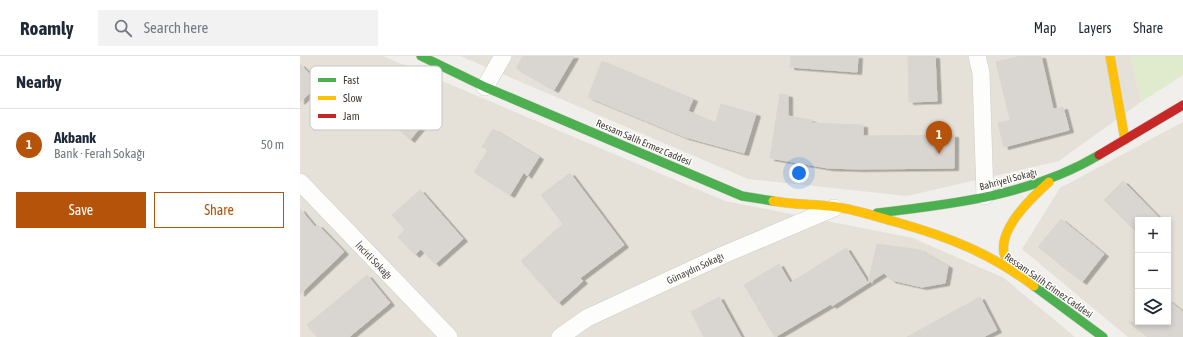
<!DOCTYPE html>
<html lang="en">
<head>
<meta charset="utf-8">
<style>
  body { margin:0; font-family:"Asap Condensed",sans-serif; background:#f2f2f3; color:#1f2937 }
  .controls { position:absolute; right:12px; bottom:12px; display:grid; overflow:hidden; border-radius:0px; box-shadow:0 2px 6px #0003 }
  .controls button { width:36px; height:36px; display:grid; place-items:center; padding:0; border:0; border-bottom:1px solid #e0e1e3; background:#fff; color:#1f2937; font:20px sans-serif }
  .you { position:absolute; left:499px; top:117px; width:14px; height:14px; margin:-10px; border:3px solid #fff; border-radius:50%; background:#1a73e8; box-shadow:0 0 0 6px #1a73e833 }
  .badge { display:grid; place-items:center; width:26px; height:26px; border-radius:50%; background:#b45309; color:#fff; font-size:13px; font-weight:700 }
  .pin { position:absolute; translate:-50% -33px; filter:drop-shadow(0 1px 2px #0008) }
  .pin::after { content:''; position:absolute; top:21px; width:14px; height:12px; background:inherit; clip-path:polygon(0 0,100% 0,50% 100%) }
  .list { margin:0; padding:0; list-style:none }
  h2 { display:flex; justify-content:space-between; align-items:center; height:52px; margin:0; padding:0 16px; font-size:17px }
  h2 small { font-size:13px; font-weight:400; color:#747a83 }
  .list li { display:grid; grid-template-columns:26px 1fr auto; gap:12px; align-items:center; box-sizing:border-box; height:72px; padding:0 16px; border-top:1px solid #e0e1e3 }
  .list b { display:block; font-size:15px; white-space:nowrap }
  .list p { margin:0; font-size:13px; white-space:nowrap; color:#747a83 }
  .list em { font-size:13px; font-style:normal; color:#747a83 }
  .actions { display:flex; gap:8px; padding:12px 16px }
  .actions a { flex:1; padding:9px 0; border:1px solid #b45309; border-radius:0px; text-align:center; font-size:14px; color:#b45309 }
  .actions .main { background:#b45309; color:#fff }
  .icon { flex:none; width:22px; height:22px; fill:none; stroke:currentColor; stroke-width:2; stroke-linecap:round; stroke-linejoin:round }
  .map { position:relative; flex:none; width:883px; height:281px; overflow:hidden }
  header { display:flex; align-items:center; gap:24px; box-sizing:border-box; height:56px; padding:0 20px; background:#fff; border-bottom:1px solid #e0e1e3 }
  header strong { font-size:19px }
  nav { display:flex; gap:22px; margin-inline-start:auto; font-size:14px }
  .search { width:280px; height:36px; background:#f2f2f3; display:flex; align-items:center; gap:10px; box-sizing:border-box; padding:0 14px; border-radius:0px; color:#747a83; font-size:15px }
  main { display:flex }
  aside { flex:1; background:#fff }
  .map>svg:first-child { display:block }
  .residential { fill:#e5e1d8; fill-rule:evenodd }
  .green { fill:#dfebcc }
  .building { fill:#d9d6d2; stroke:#d9d6d1; filter:url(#shadow) }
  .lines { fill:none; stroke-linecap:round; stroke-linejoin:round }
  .street-casing { stroke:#cfcdc8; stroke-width:18 }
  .fast-casing { stroke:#d0ccc2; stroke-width:10 }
  .slow-casing { stroke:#d0ccc2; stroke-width:10 }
  .jam-casing { stroke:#d0ccc2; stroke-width:10 }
  .street { stroke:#fdfdfc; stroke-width:17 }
  .fast { stroke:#4caf50; stroke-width:9 }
  .slow { stroke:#ffc107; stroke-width:9 }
  .jam { stroke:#c62828; stroke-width:9 }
  .labels { text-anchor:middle; stroke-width:3; stroke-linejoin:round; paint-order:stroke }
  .street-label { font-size:10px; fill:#474037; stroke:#fff }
  .key { fill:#fff; stroke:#c8c6c3; stroke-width:1 }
  .key-label { font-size:11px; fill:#474037 }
</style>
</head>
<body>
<header>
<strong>Roamly</strong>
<div class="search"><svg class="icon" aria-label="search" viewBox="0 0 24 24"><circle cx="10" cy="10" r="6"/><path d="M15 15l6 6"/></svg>Search here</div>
<nav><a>Map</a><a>Layers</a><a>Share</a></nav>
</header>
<main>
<aside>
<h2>Nearby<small></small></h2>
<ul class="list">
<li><span class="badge">1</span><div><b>Akbank</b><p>Bank · Ferah Sokağı</p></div><em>50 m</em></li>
</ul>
<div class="actions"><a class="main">Save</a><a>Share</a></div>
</aside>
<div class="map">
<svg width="883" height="281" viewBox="0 0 883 281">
  <defs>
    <filter id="shadow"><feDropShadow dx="4.5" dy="2.5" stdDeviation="0" flood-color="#0004"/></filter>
  </defs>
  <rect width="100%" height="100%" fill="#f1efeb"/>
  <g class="residential">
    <polygon points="0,0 83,0 425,145 613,182 704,222 775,281 0,281"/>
    <polygon points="160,0 831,0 841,46 759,105 607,140 448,123"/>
    <path d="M883,66V281H828L722,193L760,132ZM838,164H868V266H838Z"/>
  </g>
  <polygon class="green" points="831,0 883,0 883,19 841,46"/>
  <g class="building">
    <polygon points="223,0 274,0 254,34 216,12"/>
    <polygon points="491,0 558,0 557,16 490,11"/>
    <polygon points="608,0 635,0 637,45 609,46"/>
    <polygon points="721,0 741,0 753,53 763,51 769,74 704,91 698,67 710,64 696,6"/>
    <polygon points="302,5 393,43 388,55 415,67 421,48 456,58 444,97 385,81 288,41"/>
    <polygon points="0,8 19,28 0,46"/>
    <polygon points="62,12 101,27 132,57 110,84 48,25"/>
    <polygon points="480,38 488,39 488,60 512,64 511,67 563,69 563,80 654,79 654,112 560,113 528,112 470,102"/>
    <polygon points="193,73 239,101 227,120 224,116 210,139 174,116 188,94 182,91"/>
    <polygon points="270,117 324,189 280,222 283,225 258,247 221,205 263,168 241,139"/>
    <polygon points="823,125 861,164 838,164 838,178 804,144"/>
    <polygon points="120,134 163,183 135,208 121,193 115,199 98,181 105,174 92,159"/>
    <polygon points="0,153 15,171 18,169 44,196 0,238"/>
    <polygon points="761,163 804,198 782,226 738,191"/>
    <polygon points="577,188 620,194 648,210 645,227 622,231 591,224 584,217 568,227"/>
    <polygon points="546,192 568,227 532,250 531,248 475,281 444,229 479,208 490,227"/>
    <polygon points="67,219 90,247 49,281 17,281 7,269"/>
    <polygon points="419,241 441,281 404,281 391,256"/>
    <polygon points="680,241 697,274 683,281 607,281"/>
    <polygon points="868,244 883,256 883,281 848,281 828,266 868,266"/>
  </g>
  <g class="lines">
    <defs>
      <g id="street">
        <polyline points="677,0 681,17 685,140"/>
        <polyline points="185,31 203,0"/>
        <polyline points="0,126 149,281"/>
        <polyline points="260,281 287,262 423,199 534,152"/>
      </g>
      <g id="fast">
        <polyline points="121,0 185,31 442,140 473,145"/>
        <path d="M577,157C654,148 732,139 799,99"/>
        <polyline points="734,230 803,281"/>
      </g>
      <g id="slow">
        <polyline points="810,0 825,84"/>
        <path d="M473,145C494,149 516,148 537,151C557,154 577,161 596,166C649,181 690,197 734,230"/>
        <path d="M719,217C714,211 706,205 704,197C699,172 732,141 749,126"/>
      </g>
      <polyline id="jam" points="799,99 883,49"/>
    </defs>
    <use href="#street" class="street-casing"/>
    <use href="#fast" class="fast-casing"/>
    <use href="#slow" class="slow-casing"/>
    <use href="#jam" class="jam-casing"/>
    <use href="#street" class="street"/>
    <use href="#fast" class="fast"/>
    <use href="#slow" class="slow"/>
    <use href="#jam" class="jam"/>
  </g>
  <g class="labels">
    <g class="street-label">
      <text transform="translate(344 86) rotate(23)" y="4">Ressam Salih Ermez Caddesi</text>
      <text transform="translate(708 123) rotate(-15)" y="4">Bahriyeli Sokağı</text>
      <text transform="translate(74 204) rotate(46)" y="4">İncirli Sokağı</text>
      <text transform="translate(395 212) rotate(-25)" y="4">Günaydın Sokağı</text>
      <text transform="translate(749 229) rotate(35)" y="4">Ressam Salih Erimez Caddesi</text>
    </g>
  </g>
  <rect x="10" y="10" width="132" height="64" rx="6" class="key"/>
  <rect x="18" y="22" width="18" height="4" fill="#4caf50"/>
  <rect x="18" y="40" width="18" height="4" fill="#ffc107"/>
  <rect x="18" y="58" width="18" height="4" fill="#c62828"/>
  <g class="key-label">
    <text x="43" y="28">Fast</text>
    <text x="43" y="46">Slow</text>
    <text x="43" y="64">Jam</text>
  </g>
</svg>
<div class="controls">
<button>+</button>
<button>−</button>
<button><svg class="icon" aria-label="layers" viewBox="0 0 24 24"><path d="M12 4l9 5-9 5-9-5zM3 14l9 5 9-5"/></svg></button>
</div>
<div class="you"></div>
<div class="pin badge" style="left:639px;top:98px">1</div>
</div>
</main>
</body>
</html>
